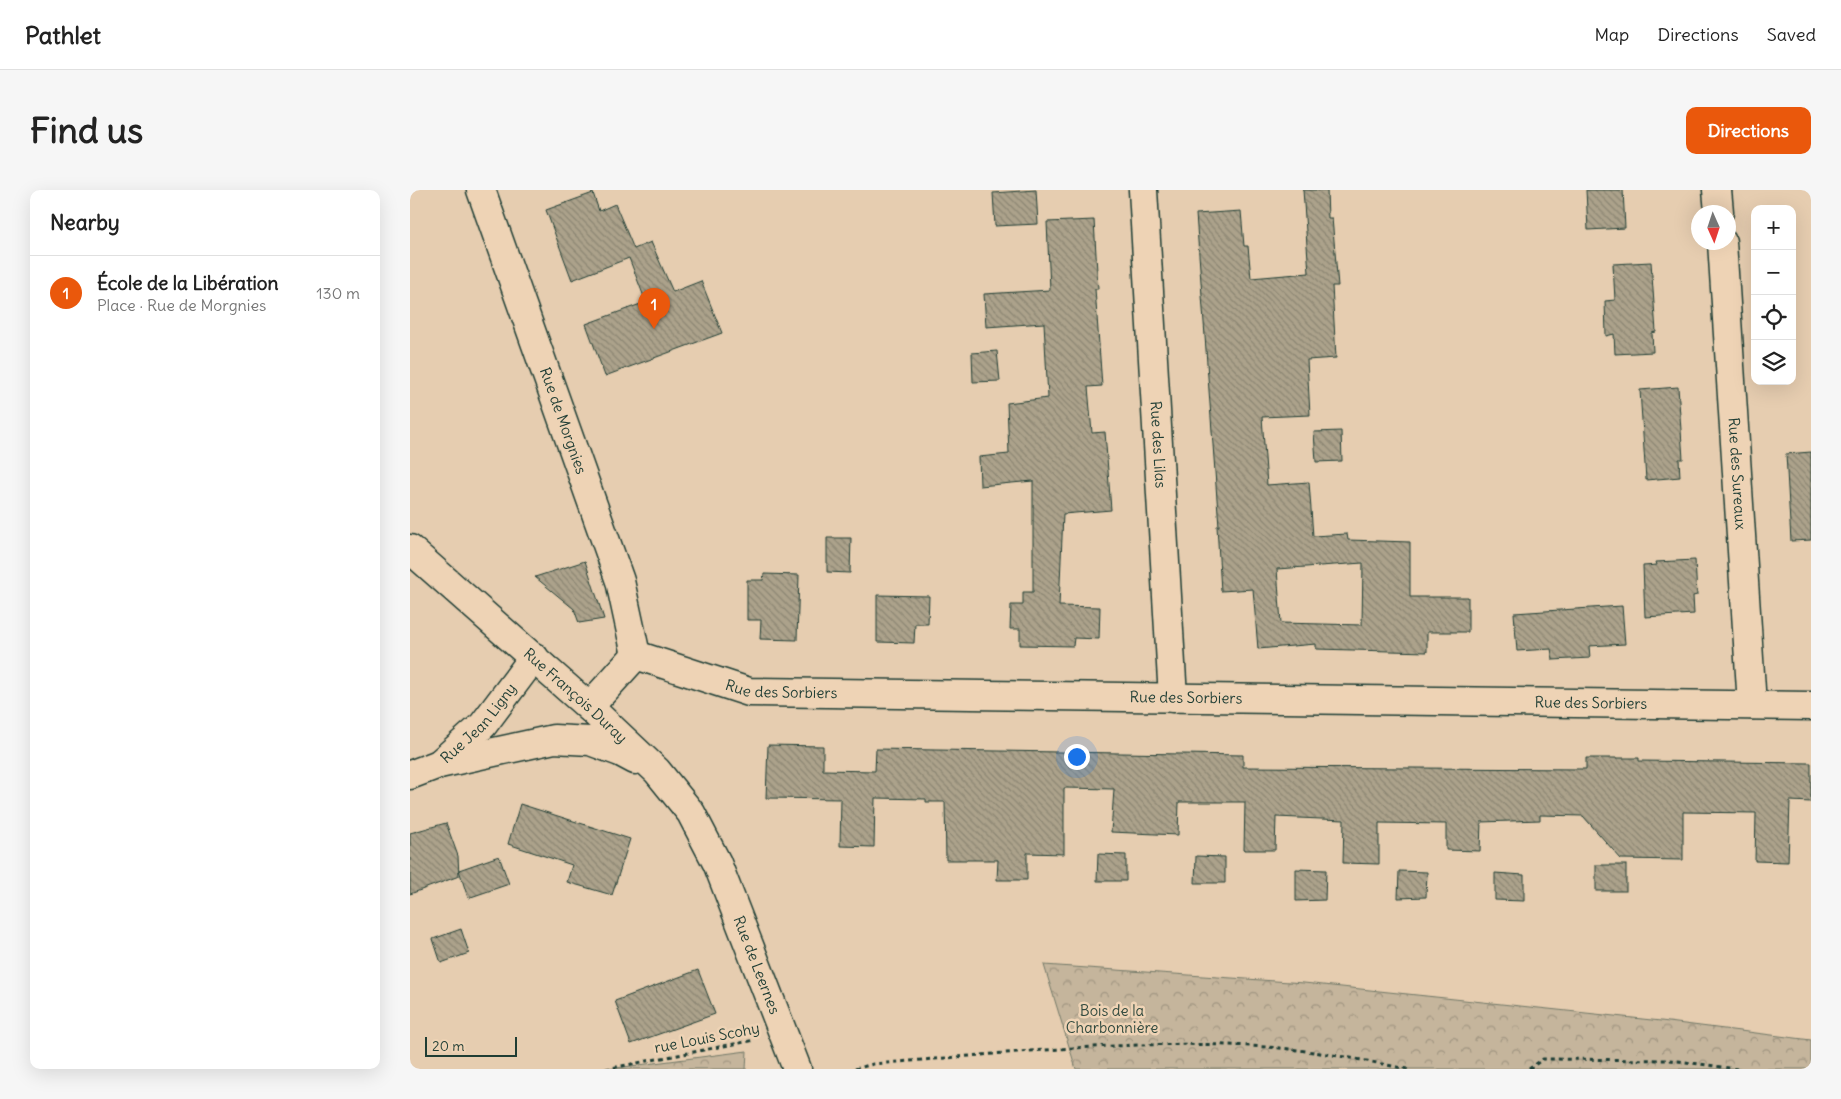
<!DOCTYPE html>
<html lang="en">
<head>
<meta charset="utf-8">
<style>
  body { margin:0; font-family:Delius,sans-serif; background:#f6f6f6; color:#222 }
  .controls { position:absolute; right:15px; top:15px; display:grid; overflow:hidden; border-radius:10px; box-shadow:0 5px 20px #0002 }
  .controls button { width:45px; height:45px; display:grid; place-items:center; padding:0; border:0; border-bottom:1px solid #e0e0e0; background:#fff; color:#222; font:25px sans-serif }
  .compass { position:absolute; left:1281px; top:15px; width:45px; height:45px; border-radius:50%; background:#fff; box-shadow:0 5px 20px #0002; rotate:177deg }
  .scale { position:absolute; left:15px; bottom:12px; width:92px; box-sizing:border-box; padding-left:5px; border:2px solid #1f3d34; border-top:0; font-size:14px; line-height:18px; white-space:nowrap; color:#1f3d34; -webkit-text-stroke:4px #eed3b5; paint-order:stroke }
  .you { position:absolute; left:666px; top:566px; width:18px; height:18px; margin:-12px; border:4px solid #fff; border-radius:50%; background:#1a73e8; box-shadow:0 0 0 8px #1a73e833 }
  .badge { display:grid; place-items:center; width:32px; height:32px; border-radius:50%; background:#ea580c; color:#fff; font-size:16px; font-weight:700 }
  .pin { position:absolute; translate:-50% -41px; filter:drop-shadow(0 1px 2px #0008) }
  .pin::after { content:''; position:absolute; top:26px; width:18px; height:15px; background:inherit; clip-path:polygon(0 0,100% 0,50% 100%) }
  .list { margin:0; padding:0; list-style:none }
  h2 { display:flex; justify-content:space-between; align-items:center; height:65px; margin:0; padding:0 20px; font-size:21px }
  h2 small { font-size:16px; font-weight:400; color:#767676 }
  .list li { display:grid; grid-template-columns:32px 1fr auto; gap:15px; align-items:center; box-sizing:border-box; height:75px; padding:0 20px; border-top:1px solid #e0e0e0 }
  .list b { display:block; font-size:19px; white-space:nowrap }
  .list p { margin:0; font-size:16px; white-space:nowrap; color:#767676 }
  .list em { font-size:16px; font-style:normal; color:#767676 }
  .icon { flex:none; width:28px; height:28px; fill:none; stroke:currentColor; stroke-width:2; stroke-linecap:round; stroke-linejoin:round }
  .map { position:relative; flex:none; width:1401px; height:879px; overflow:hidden; border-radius:10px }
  header { display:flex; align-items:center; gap:30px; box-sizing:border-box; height:70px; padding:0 25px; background:#fff; border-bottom:1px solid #e0e0e0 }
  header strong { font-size:24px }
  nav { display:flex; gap:28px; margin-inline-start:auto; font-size:18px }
  .intro { display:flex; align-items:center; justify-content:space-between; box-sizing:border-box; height:120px; padding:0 30px }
  h1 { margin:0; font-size:35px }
  .button { padding:12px 22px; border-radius:10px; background:#ea580c; color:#fff; font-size:18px; font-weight:700 }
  main { display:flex; gap:30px; padding:0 30px }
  aside { flex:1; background:#fff; border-radius:10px; box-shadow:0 5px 20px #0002 }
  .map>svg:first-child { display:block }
  .forest { fill:url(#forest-crowns); stroke:#727968 }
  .building { fill:url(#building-back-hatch); stroke:#1f3d34; fill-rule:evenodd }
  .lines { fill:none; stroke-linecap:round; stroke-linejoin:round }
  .minor-casing { stroke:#1f3d34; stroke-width:31 }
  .path { stroke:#1f3d34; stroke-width:3; stroke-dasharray:4 4; stroke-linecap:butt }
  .minor { stroke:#eed3b5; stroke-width:28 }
  .labels { text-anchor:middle; stroke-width:5; stroke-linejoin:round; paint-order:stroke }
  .street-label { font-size:15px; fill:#1f3d34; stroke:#eed3b5 }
  .park-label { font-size:15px; fill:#30493e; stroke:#eed3b5 }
</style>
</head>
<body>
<header>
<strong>Pathlet</strong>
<nav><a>Map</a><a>Directions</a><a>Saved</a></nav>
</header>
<div class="intro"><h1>Find us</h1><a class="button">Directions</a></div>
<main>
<aside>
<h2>Nearby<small></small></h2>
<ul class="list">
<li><span class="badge">1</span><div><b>École de la Libération</b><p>Place · Rue de Morgnies</p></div><em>130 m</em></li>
</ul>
</aside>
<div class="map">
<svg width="1401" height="879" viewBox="0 0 1401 879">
  <defs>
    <pattern id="forest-crowns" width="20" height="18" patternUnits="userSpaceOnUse" patternTransform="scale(1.25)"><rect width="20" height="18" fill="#c5b59c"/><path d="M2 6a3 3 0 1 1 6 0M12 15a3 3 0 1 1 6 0" fill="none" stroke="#9f9480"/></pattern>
    <pattern id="building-back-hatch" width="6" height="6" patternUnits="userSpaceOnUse" patternTransform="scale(1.25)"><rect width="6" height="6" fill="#aca28b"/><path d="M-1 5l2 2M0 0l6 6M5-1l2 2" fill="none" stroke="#8b8572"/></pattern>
  </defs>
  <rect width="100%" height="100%" fill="#e6cdb0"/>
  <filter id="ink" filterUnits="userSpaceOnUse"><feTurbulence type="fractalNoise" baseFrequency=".02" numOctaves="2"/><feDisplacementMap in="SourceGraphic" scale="10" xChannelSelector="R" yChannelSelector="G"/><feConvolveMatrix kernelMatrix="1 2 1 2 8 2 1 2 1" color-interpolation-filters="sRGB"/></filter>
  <g filter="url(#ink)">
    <g class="forest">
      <polygon points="634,775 894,793 1251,831 1401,850 1401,879 666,879"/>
      <polygon points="337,861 336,879 198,879"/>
    </g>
    <g class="building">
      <polygon points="626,0 628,34 585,36 583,3"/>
      <path d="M893,0H917L918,28H922L928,96H922L926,168L897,170L900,225L852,227L857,295L899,292L903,346L937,344L938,350L1000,352V407H1058V442H1017V462L906,459V454L848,459L843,399L811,401L807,336H809L786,24L831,21L834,56H838L841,88L899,83ZM953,373L952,435L871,433L867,379Z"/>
      <polygon points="1176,0 1213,0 1215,38 1178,40"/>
      <polygon points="183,3 189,21 205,14 224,59 241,52 263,102 291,91 312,143 195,186 176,134 236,112 219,68 162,90 136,20"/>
      <polygon points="684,30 688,99 685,99 692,196 678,197 682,243 695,242 701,320 653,324 649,416 690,417 689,449 664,448 663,456 610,455 610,439 600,439 601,415 613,415 613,402 623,402 623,291 570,296 569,267 599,264 597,213 638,208 634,133 576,137 574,104 640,100 637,32"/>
      <polygon points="1241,72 1246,142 1242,143 1243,162 1205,164 1204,144 1196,146 1195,111 1205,110 1203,74"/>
      <polygon points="587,161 590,191 563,192 562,163"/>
      <polygon points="1268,197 1273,269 1269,269 1270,287 1236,290 1230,200"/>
      <polygon points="931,241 932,271 906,272 904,242"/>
      <polygon points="1401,262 1401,350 1381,351 1376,264"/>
      <polygon points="417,348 441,348 440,383 417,382"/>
      <polygon points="1285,370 1287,405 1283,406 1284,424 1235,427 1233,376 1247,375 1246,372"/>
      <polygon points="175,371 194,429 169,433 164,419 125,387"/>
      <polygon points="354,384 389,385 387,450 350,449 351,430 337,430 337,390 353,390"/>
      <polygon points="467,405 519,406 518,434 505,434 504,453 467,452"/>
      <polygon points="1212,416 1215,454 1179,456 1180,468 1143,470 1141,459 1107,461 1104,423"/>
      <polygon points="358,555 413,556 413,580 465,581 466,559 833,565 833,577 1176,579 1176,568 1229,568 1229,571 1401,573 1401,612 1380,611 1378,672 1345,671 1346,623 1273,622 1273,670 1211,669 1173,626 1130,625 1130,630 1071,632 1070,661 1036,660 1036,634 969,633 969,674 933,673 934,630 866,627 865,660 834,660 835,612 769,612 768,645 701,642 704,599 654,598 654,664 617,663 617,690 587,690 588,670 536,670 535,612 516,612 516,609 465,608 464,657 430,656 431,609 356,608"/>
      <polygon points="110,614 220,649 202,705 157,692 162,675 98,654"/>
      <polygon points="36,633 48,666 49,686 0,704 0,643"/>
      <polygon points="688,664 716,665 716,691 687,691"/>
      <polygon points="89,666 99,694 58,708 49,680"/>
      <polygon points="786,666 815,667 815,693 785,693"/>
      <rect x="1186" y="675" width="30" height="26"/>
      <polygon points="886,679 916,680 915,710 886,711"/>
      <polygon points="989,681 1017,682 1016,707 988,708"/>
      <polygon points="1085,683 1114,685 1114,711 1085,710"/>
      <polygon points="51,739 59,763 31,773 23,749"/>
      <polygon points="288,780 305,824 221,854 205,811"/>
    </g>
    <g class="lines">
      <defs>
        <g id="minor">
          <path id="s1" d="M71,0L210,391L226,465"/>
          <path id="s2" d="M733,0L763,508"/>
          <polyline points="1307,0 1309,22"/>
          <path id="s3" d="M1312,52L1342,515"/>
          <path id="s4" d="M0,359L179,517L247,581L281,623L307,673L387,879"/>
          <path id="s5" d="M179,517L226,465L339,502L1401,516"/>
          <polyline points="29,574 144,549 180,551 210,562 225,570"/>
          <path id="s6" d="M0,585L29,574L73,535L124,467"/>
        </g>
      </defs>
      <use href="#minor" class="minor-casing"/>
      <g class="path">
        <polyline points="196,879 345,850"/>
        <path d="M445,879L463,874C593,864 725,848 856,857C904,860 951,870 998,879"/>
        <polyline points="1119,879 1133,869 1260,870 1327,879"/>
      </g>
      <use href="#minor" class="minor"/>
    </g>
  </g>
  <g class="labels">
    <g class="street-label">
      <text dy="5" stroke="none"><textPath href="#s1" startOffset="245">Rue de Morgnies</textPath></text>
      <text dy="5" stroke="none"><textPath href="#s2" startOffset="255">Rue des Lilas</textPath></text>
      <text dy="5" stroke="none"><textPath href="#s3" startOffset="232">Rue des Sureaux</textPath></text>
      <text dy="5" stroke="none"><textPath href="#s5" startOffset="221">Rue des Sorbiers</textPath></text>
      <text dy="5" stroke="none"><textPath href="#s4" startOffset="221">Rue François Duray</textPath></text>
      <text dy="5" stroke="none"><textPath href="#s5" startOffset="626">Rue des Sorbiers</textPath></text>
      <text dy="5" stroke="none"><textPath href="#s5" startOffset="1031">Rue des Sorbiers</textPath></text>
      <text dy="5" stroke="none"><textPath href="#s6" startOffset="88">Rue Jean Ligny</textPath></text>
      <text dy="5" stroke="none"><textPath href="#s4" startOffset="552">Rue de Leernes</textPath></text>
      <text transform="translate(297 848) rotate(-11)" y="5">rue Louis Scohy</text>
    </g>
    <g class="park-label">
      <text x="702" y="826">Bois de la<tspan x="702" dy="17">Charbonnière</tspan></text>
    </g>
  </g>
</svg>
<div class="controls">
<button>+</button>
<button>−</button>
<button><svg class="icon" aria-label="locate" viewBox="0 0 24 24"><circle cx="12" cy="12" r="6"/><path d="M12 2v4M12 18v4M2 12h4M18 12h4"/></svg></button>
<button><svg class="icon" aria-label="layers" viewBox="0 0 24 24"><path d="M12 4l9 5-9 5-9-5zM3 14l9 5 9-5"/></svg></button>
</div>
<svg class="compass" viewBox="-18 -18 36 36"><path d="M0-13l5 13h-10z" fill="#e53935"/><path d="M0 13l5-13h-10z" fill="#767676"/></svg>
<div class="scale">20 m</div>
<div class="you"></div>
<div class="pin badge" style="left:244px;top:139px">1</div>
</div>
</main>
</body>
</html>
